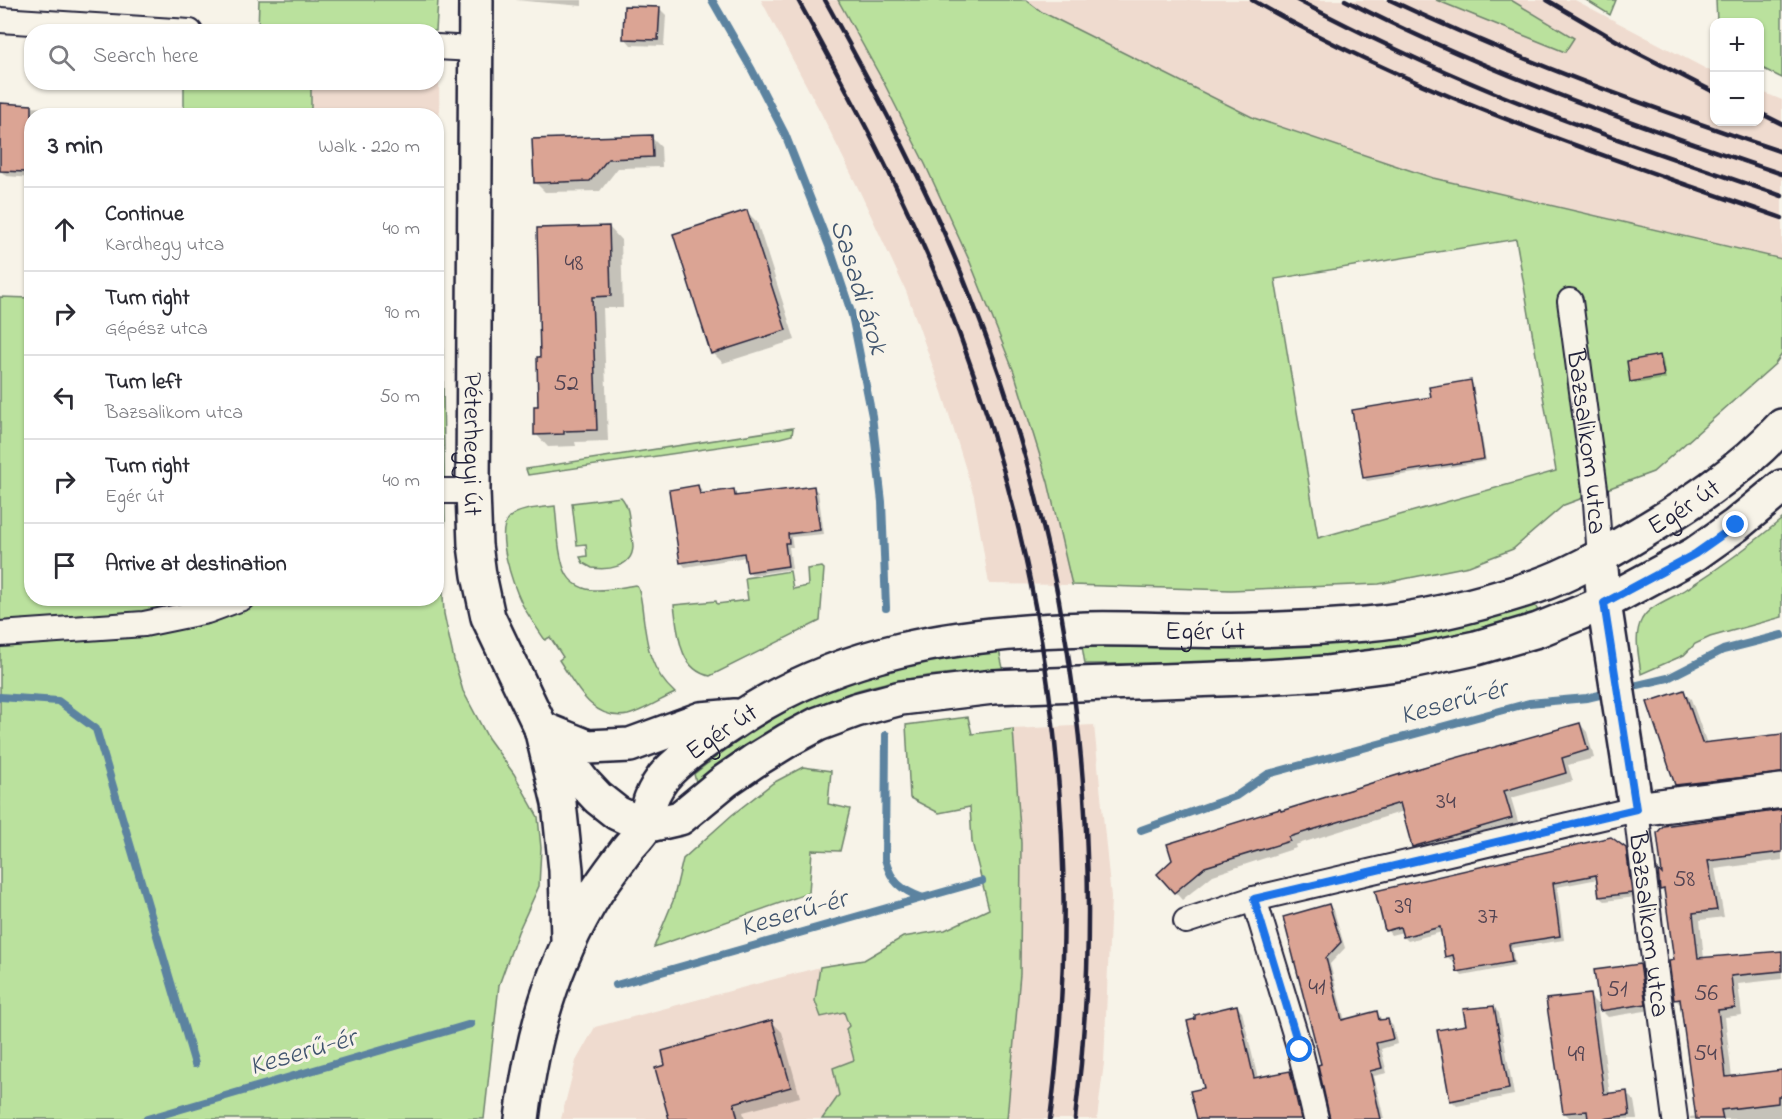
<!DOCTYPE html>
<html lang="en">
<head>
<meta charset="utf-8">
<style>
  body { margin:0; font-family:"Indie Flower",sans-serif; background:#f7f7f7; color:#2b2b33 }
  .controls { position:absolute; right:18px; top:18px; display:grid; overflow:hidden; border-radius:12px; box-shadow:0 2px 4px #0004 }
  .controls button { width:54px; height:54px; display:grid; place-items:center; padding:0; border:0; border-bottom:2px solid #e1e1e2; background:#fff; color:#2b2b33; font:30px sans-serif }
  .stop { position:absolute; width:18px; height:18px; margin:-14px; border:4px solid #1a73e8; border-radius:50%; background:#fff }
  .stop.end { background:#1a73e8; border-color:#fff; box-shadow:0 2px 6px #0008 }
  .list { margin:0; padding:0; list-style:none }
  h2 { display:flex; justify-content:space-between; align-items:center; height:78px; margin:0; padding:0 24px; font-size:26px }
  h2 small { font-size:20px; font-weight:400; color:#7c7c81 }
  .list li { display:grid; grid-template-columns:39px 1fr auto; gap:18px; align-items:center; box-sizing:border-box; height:84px; padding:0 24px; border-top:2px solid #e1e1e2 }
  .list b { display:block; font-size:22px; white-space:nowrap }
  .list p { margin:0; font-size:20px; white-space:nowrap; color:#7c7c81 }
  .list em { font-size:20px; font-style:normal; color:#7c7c81 }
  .icon { flex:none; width:33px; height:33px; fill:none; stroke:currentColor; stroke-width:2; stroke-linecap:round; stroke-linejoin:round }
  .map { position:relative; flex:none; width:1782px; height:1119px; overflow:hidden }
  .search { position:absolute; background:#fff; box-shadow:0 2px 4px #0004; left:24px; top:24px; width:420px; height:66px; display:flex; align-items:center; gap:15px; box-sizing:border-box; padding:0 21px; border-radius:24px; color:#7c7c81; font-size:22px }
  .panel { position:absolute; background:#fff; box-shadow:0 2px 4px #0004; left:24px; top:108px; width:420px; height:498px; border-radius:24px }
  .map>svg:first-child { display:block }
  .built { fill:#efdbcf }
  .green { fill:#bae19d; stroke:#6e826c; stroke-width:1.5; fill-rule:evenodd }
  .shadow { fill:#0003 }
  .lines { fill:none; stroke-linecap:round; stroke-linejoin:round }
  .stream { stroke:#5c83a0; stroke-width:8 }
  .building { fill:#dba494; stroke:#22223b; stroke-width:1.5 }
  .street-casing { stroke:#22223b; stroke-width:28 }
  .secondary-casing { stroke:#22223b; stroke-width:38 }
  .primary-casing { stroke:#22223b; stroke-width:38 }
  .street { stroke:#f7f3e8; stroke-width:24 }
  .secondary { stroke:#f7f3e8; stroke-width:33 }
  .primary { stroke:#f7f3e8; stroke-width:33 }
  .rail { stroke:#22223b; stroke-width:4.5 }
  .route { stroke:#1a73e8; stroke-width:8 }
  .labels { text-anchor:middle; stroke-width:6; stroke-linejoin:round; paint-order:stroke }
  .number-label { font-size:24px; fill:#504251 }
  .street-label { font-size:27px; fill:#22223b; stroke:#f7f3e8 }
  .water-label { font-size:28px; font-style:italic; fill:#3f536d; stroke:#f7f3e8 }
</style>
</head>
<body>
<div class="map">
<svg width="1782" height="1119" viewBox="0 0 1782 1119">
  <rect width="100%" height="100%" fill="#f7f3e8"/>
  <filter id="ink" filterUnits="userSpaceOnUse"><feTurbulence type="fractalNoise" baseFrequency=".0167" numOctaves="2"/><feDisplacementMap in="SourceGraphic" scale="12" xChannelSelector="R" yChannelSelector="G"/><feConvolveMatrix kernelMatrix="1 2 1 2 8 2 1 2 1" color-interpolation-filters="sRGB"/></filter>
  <g filter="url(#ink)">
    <g class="built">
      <polygon points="761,0 838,0 884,83 925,164 970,262 1014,372 1048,482 1072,585 989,584 974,496 943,395 906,291 860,192 821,113"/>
      <polygon points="1026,0 1436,0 1564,51 1574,38 1511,0 1575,0 1714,73 1714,122 1760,122 1760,91 1782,100 1782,259 1433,178 1254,118 1042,12"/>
      <polygon points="437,74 439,74 440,178 437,178 436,116 311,115 311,83 436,82"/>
      <polygon points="1094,725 1111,897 1104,1063 1097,1119 1007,1119 1020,974 1021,843 1013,729"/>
      <polygon points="820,967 815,1001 822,1017 844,1011 849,1027 846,1029 854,1060 839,1095 822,1119 561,1119 576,1061 595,1027"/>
    </g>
    <g class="green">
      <polygon points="259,0 438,0 436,31 258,31"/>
      <path d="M838,0H1026L1042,12L1254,118L1433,178L1782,259V354L1775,364L1653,472L1564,505L1513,549L1469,566L1379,584L1231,590L1072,585L1048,482L1014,372L970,262L925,164L884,83ZM1516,239L1556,471L1318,538L1275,279Z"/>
      <polygon points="1436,0 1511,0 1574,38 1565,52"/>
      <polygon points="1586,0 1616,0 1610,15"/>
      <polygon points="1716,0 1782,0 1782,78 1760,67 1760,22 1717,22"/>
      <rect x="184" y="83" width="127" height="32"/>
      <polygon points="436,178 440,178 445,523 441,557 444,614 454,660 463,691 488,738 514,774 538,817 541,848 539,886 518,932 499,985 484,1119 0,1119 0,297 31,298 32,598 436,598"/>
      <polygon points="793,428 792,435 780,438 528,475 526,469"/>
      <path d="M621,497C629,506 629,517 630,528C631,534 633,541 633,547C632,568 607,570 592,568L583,563L580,557L587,556L586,544L577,545L572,503Z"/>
      <path d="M555,506C557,523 558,561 567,575C572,584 584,590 594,590C608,591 622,587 636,585L638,587C641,595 642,606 643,615C647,647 650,670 675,693C662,699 641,712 628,715C592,722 575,684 559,660L563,657L550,637L545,640C537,628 529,617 522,604C514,587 493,531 510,517C520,508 541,508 555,506Z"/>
      <path d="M1782,519V617L1710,637L1695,644L1684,655L1641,674C1639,656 1633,635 1642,619C1651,604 1674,598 1688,588C1721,567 1752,544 1782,519Z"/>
      <path d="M822,567L824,569L820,621L710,676C678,670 678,631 674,605L716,601L717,604L748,600L745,578L790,571L793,589L808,586L807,569Z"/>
      <path d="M1534,603L1538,611C1393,661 1237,663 1085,664L1082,646L1276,645L1349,641L1406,636L1497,616Z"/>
      <path d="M999,650L1003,668C955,673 904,676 858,690C798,709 745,744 696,782L694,774C750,729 812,691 882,671C920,660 960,656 999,650Z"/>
      <polygon points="968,717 972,734 1013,729 1021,843 1020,974 1007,1119 822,1119 839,1095 833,1068 854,1060 846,1029 849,1026 844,1012 821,1017 815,1001 820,967 864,960 903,937 945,930 989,909 972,842 970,807 939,813 910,798 906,725"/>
      <polygon points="803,767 831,771 828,804 850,809 840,851 812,850 809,893 654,947 673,901 683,859 732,815 773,783"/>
    </g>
    <g class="shadow">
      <polygon points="515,0 582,0 582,6"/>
      <polygon points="659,8 666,15 664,46 631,45 625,38"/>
      <polygon points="0,105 47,108 53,114 32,116 32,178 6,176 0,170"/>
      <polygon points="65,111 140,116 65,116"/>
      <polygon points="651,137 661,147 662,167 618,168 600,191 545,192 535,182"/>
      <polygon points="747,212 757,222 795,340 723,363 713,353"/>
      <polygon points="609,227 621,240 623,308 603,308 608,441 575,442 576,446 548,447 536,434 540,408 542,359"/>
      <polygon points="1660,357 1663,360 1666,379 1635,384 1632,381"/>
      <polygon points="1470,382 1473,384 1486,461 1367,481 1364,478 1432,398"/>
      <polygon points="698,487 702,491 703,495 734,491 738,497 813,488 818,492 824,534 791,537 793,547 789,547 792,569 752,575 748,571 746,557 685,567 681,562"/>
      <polygon points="1683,692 1691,699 1707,744 1782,735 1782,780 1684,792 1676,784"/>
      <polygon points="1580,724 1587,732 1594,758 1568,765 1573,781 1511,798 1519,825 1421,853 1413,846 1404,811 1295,845 1296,848 1213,875 1182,900 1159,874 1281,813"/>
      <polygon points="1782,811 1782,860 1715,869 1724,917 1700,920 1704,959 1782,952 1782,979 1738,984 1742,1015 1725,1017 1732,1078 1782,1072 1782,1119 1690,1119 1690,1117 1697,1116 1682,1006 1675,999 1676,961 1667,895 1661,889 1664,877"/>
      <polygon points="1625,849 1630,854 1635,897 1605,901 1600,897 1598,879 1557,887 1564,940 1512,948 1515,966 1462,976 1458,971 1456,959 1451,960 1446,956 1442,932 1408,941 1404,937 1403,932 1391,935 1387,930"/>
      <polygon points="1329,906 1334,911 1345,948 1330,964 1345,1021 1377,1013 1383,1021 1387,1020 1393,1026 1397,1044 1381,1049 1387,1073 1374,1076 1384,1119 1331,1119 1323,1065 1285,918"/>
      <polygon points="1640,966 1646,972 1651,1010 1608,1017 1601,1010"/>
      <polygon points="1589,996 1597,1004 1610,1095 1626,1093 1634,1101 1637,1119 1571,1119 1564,1112"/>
      <polygon points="1236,1006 1242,1012 1258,1079 1290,1072 1295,1078 1305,1119 1198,1119 1205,1089"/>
      <polygon points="1493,1007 1499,1013 1514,1095 1457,1106 1451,1100 1468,1026"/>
      <polygon points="772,1022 782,1032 800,1097 743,1112 745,1119 670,1119"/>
    </g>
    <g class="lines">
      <g class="stream">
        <polyline points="712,0 752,70 785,134 829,246 852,315 872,416 882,502 886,608"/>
        <polyline points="1625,688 1668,678 1723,650 1782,635"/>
        <polyline points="0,697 58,701 96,729 195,1064"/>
        <path d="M886,735L885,859C891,882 901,890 923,898"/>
        <polyline points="1141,830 1236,796 1268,774 1529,703 1587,698 1612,692"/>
        <polyline points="616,985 982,881"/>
        <polyline points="147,1119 471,1024"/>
      </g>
    </g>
    <g class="building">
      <polygon points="624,6 660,7 658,40 623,39"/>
      <polygon points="0,103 32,105 32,152 28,152 26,172 0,171"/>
      <polygon points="652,135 653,157 608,159 590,181 534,183 532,139"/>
      <polygon points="747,210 786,330 711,354 673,234"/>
      <polygon points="609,226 611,296 592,297 597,430 564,431 564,434 534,435 534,406 538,406 537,357 540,357 537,228"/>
      <polygon points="1660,355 1664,376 1630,382 1627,361"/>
      <polygon points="1471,380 1484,459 1363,478 1352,410 1431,397 1429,387"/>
      <polygon points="698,485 700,494 734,489 735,496 814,486 820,530 788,534 789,543 785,543 788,566 747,572 744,553 680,563 669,490"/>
      <polygon points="1684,690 1702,743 1782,734 1782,773 1675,785 1647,702"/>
      <polygon points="1580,723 1588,750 1562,758 1566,773 1504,791 1512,818 1412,847 1400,803 1289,837 1290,841 1205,867 1174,893 1157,874 1172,860 1167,844 1280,809 1281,811 1420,768"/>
      <polygon points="1782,810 1782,852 1708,861 1717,910 1693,913 1698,958 1782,951 1782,971 1731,976 1735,1008 1718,1010 1726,1077 1782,1070 1782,1096 1778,1096 1778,1103 1721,1110 1723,1119 1696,1119 1680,999 1674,1000 1669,961 1674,960 1664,889 1660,890 1658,870 1662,874 1657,833 1663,826"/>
      <polygon points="1611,837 1626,848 1632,893 1599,897 1596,875 1553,883 1560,936 1509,944 1512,962 1457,972 1453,955 1445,957 1440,927 1403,937 1400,927 1385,931 1375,891"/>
      <polygon points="1329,904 1341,942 1326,958 1342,1020 1377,1011 1379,1020 1388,1019 1393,1039 1376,1043 1382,1068 1370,1071 1381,1119 1330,1119 1318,1065 1321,1064 1283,917"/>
      <polygon points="1640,964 1646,1004 1600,1011 1594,970"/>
      <polygon points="1590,994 1604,1094 1627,1091 1630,1115 1603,1119 1588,1119 1587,1111 1563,1113 1546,999"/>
      <polygon points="1237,1005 1254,1078 1290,1071 1301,1119 1197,1119 1190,1091 1204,1088 1187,1021 1195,1019 1195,1015"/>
      <polygon points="1494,1006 1509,1089 1450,1101 1437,1030 1466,1025 1463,1009"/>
      <polygon points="772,1020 791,1087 734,1103 738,1119 669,1119 655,1068 665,1065 662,1051"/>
    </g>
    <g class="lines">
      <defs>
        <g id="street">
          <polyline points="0,20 190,32"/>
          <polyline points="436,47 474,49"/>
          <path id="s1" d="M1570,301L1595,489L1600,557"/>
          <polyline points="436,491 473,491"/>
          <polyline points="0,634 144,624 207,611 242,598"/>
          <polyline points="1254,899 1300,1050 1316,1119"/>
          <path id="s2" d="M1186,921L1254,899L1636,809L1650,928L1675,1119"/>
        </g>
        <g id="secondary">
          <path id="s3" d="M476,0L473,491L475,545L479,575L488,617L541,728L583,782L598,798L617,813L645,826"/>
          <polyline points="1600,557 1604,603 1636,809 1782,791"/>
        </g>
        <g id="primary">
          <polyline points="541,728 559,803 566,870 568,939"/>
          <polyline points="541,728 588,747 630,745 701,719 735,716"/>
          <polyline points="645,826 680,818 725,781 754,761 788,740 818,724 856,710 901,698 993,687 1246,678 1326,673 1405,663 1476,648 1538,630 1604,603 1695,554 1736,525 1782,487"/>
          <path id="s4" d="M522,1119C532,1037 552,964 595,894C605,878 617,863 628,848C633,842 639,836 643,830C648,821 647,809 651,799C654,791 661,779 668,772C684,755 711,737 731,724C836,650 961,632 1087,629C1143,628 1199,632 1254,630C1291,629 1329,627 1366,624C1423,619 1482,604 1537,586C1569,575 1600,557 1629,540C1684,508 1739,473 1782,426"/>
        </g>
      </defs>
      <use href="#street" class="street-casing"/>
      <use href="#secondary" class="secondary-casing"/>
      <use href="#primary" class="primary-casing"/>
      <use href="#street" class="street"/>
      <use href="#secondary" class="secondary"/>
      <use href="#primary" class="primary"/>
      <g class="rail">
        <path d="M798,0C857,108 916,217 959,333C1052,583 1085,854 1050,1119"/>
        <path d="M825,0C878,96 930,192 970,295C1074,555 1110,841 1075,1119"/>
        <path d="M1252,0C1418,96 1602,155 1782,218"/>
        <path d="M1297,0C1362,34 1427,65 1495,93C1589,131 1686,163 1782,196"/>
        <path d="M1345,0C1484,72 1634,124 1782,174"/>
        <path d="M1390,0C1517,60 1649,107 1782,152"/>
        <polyline points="1547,0 1636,52 1714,92"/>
        <polyline points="1760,113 1782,124"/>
      </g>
    </g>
  </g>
  <g class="lines" filter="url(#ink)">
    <polyline class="route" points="1300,1050 1254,899 1636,809 1604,603 1695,554 1736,525"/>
  </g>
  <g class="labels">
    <g class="number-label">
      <text x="574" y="270">48</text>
      <text x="566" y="390">52</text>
      <text x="1446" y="808">34</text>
      <text x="1684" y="886">58</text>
      <text x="1403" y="913">39</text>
      <text x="1488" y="923">37</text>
      <text x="1317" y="994">41</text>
      <text x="1617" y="996">51</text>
      <text x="1706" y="1000">56</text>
      <text x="1705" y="1060">54</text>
      <text x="1576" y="1061">49</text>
    </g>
    <g class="street-label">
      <text dy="9" stroke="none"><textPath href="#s1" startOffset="142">Bazsalikom utca</textPath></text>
      <text dy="9" stroke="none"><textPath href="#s3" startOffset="444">Péterhegyi út</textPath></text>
      <text dy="9" stroke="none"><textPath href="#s4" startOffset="1458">Egér út</textPath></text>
      <text dy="9" stroke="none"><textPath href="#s4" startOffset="954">Egér út</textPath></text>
      <text dy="9" stroke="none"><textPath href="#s4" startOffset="450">Egér út</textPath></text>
      <text dy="9" stroke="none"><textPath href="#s2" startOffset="580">Bazsalikom utca</textPath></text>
    </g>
    <g class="water-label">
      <text transform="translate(861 286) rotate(73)" y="10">Sasadi árok</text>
      <text transform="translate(1453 700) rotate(-15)" y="10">Keserű-ér</text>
      <text transform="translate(793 911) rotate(-16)" y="10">Keserű-ér</text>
      <text transform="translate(302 1050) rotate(-16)" y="10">Keserű-ér</text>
    </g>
  </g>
</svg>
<div class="controls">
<button>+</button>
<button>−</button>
</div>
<div class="stop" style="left:1300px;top:1050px"></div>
<div class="stop end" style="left:1736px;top:525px"></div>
<div class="search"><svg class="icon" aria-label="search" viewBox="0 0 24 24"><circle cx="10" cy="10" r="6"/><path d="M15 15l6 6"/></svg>Search here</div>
<section class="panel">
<h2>3 min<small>Walk · 220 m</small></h2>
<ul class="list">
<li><svg class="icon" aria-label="ahead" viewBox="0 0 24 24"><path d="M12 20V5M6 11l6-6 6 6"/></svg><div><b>Continue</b><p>Kardhegy utca</p></div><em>40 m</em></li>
<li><svg class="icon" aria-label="right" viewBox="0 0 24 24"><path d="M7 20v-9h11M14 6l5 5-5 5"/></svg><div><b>Turn right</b><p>Gépész utca</p></div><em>90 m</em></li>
<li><svg class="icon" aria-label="left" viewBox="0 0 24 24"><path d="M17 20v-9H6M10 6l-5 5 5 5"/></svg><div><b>Turn left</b><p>Bazsalikom utca</p></div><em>50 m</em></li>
<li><svg class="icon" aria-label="right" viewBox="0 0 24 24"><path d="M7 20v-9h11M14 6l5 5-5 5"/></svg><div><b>Turn right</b><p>Egér út</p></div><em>40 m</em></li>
<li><svg class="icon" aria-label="arrive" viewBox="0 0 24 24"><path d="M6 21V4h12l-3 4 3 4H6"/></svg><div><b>Arrive at destination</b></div></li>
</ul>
</section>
</div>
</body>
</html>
